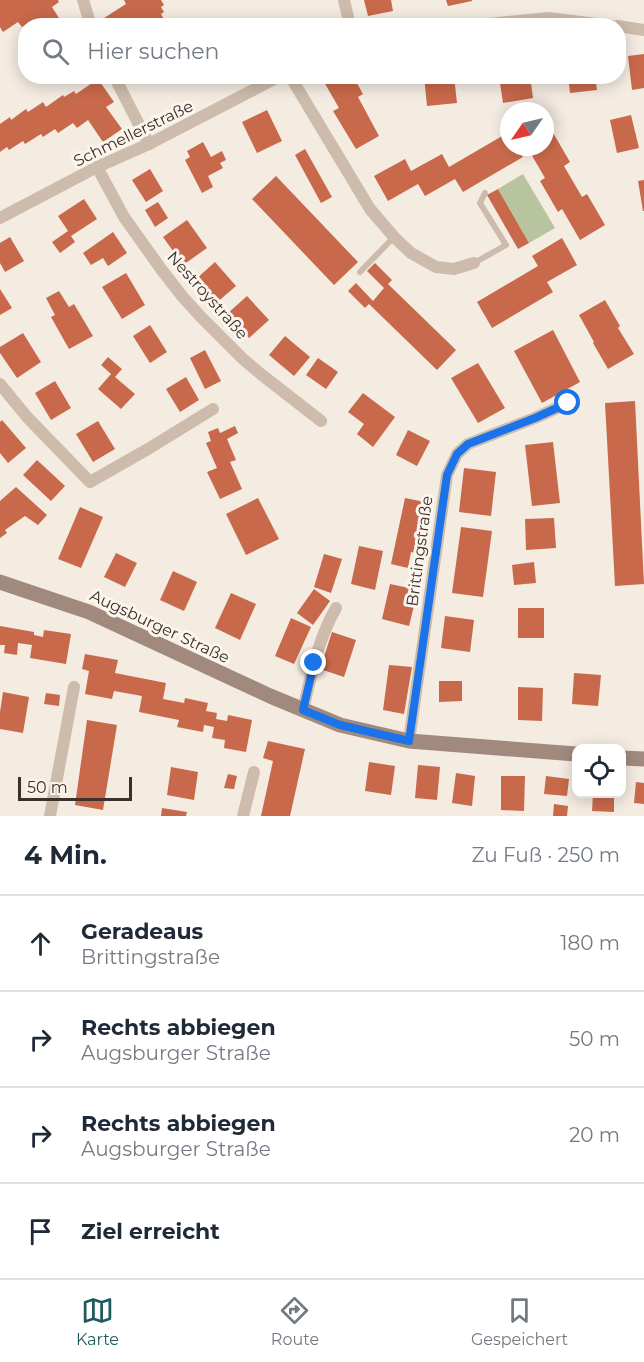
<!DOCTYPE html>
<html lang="de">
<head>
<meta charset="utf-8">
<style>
  body { margin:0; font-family:Montserrat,sans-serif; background:#f2f2f3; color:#1f2937 }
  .controls { position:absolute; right:18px; bottom:18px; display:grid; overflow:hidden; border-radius:12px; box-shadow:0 3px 15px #0003 }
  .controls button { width:54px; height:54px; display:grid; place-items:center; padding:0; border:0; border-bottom:2px solid #e0e1e3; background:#fff; color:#1f2937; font:30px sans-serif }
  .compass { position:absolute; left:500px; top:102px; width:54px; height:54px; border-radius:50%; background:#fff; box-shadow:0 3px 15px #0003; rotate:236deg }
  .scale { position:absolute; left:18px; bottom:15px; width:114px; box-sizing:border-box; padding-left:6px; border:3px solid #3b302b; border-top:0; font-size:16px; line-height:21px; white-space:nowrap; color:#3b302b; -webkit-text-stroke:4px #fbf5ee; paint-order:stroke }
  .stop { position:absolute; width:18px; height:18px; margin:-14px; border:4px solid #1a73e8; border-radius:50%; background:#fff }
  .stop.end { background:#1a73e8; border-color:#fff; box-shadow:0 2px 6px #0008 }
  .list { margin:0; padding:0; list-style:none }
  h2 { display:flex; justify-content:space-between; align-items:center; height:78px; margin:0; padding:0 24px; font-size:26px }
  h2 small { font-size:20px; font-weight:400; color:#747a83 }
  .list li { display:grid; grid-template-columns:39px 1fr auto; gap:18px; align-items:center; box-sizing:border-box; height:96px; padding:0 24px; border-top:2px solid #e0e1e3 }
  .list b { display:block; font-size:22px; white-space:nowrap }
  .list p { margin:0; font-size:20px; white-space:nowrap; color:#747a83 }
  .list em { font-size:20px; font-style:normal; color:#747a83 }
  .icon { flex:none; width:33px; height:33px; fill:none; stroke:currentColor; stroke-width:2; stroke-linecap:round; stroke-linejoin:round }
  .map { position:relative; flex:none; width:644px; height:816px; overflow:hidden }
  .search { position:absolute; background:#fff; box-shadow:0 3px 15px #0003; left:18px; right:18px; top:18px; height:66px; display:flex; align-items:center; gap:15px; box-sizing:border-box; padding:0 21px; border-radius:24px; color:#747a83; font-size:22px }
  .sheet { height:462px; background:#fff }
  nav { display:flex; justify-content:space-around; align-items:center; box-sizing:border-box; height:84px; border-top:2px solid #e0e1e3; background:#fff; font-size:16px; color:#747a83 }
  nav a { display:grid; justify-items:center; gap:3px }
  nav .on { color:#1f5a5e }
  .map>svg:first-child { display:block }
  .green { fill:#b8c4a0 }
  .building { fill:#c8694b }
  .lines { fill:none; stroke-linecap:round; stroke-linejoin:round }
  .lane { stroke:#cdbbac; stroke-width:6 }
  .street { stroke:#cdbbac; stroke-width:12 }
  .secondary { stroke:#a18a7d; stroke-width:15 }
  .route { stroke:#1a73e8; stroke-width:8 }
  .labels { text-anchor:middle; stroke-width:6; stroke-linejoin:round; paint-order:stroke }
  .street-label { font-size:16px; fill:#3b302b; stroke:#fbf5ee }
</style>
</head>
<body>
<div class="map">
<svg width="644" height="816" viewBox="0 0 644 816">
  <rect width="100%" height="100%" fill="#f4ebe1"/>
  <polygon class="green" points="523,174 555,228 529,243 498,189"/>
  <g class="building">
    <polygon points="0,0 58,0 59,2 52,7 64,26 36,26 33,20 22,27 18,22 3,32 0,27"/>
    <polygon points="124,0 161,0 164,5 161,7 164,12 161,14 166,23 162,26 109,26 104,18 126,4"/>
    <polygon points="364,0 391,0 393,11 368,16"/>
    <polygon points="446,0 472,0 472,1 448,6"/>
    <polygon points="644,54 644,88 632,90 628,56"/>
    <polygon points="333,76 353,76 363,94 358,97 379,136 356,149 333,111 339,108 324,82"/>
    <polygon points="424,76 454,76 457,103 427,106"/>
    <polygon points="499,76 530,76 533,98 503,103"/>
    <polygon points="568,76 595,76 597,90 570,93"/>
    <polygon points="98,79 114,102 106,107 122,129 103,142 88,120 77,128 73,123 58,133 55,129 43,137 41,134 25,144 23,141 9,150 7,147 0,152 0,124 10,117 11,120 26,109 28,112 43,102 46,107 63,95 64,97 74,91 76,94"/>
    <polygon points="267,110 282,141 257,153 242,122"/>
    <polygon points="631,115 639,148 617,153 610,120"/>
    <polygon points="552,131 570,162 564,166 582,197 587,194 605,225 580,240 562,209 558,212 540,181 545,178 527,147 545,147 545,135"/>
    <polygon points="509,132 509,147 517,147 523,157 463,192 455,179 425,196 418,184 388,201 374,176 405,159 411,171 442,154 449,167"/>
    <polygon points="203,142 211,157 222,151 226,160 220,163 223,168 208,176 213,187 202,193 185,160 190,157 187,151"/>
    <polygon points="305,149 332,197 321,203 295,155"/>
    <polygon points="150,169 163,191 146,202 132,180"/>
    <polygon points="276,176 358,262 334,285 252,199"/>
    <polygon points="644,180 644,211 643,211 638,181"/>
    <polygon points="498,189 529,243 518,249 487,195"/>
    <polygon points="84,199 97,219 71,236 75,242 60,253 52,242 68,231 58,216"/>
    <polygon points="158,202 168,218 155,227 145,210"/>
    <polygon points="187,220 207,248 183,265 163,237"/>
    <polygon points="113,232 127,253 108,266 103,258 91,265 83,253"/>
    <polygon points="10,237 24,261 5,272 0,263 0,243"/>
    <polygon points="562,238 577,265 547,282 553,292 492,328 477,302 538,266 532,256"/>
    <polygon points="215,262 236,286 215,304 195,280"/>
    <polygon points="375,263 392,280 388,284 456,350 437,370 369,304 365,308 348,291 356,283 373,301 384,288 367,271"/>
    <polygon points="126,273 145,305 122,319 102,287"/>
    <polygon points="0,289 12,308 0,315"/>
    <polygon points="59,291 69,307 74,304 93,336 69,349 51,317 55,315 46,298"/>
    <polygon points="247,296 269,320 249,338 227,314"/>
    <polygon points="605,300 620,326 618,328 634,354 608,369 593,343 594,342 579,315"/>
    <polygon points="150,325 167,352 150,363 133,336"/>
    <polygon points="553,330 580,382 542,403 514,351"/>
    <polygon points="23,333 41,362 17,378 0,353 0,347"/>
    <polygon points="285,336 310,357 294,376 269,355"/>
    <polygon points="205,350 221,381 205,389 190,358"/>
    <polygon points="108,357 122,369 115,377 135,394 121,409 98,389 111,374 101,365"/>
    <polygon points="318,358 338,372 326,389 306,375"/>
    <polygon points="478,363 505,408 478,423 451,378"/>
    <polygon points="186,377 199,400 180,412 166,389"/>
    <polygon points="55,381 71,408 51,420 35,393"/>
    <polygon points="363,393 395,417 373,447 357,434 364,424 348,412"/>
    <polygon points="635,401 644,584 615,586 605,403"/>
    <polygon points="2,420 26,448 8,463 0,453 0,422"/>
    <polygon points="98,421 115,449 93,462 76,434"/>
    <polygon points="235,426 238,433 227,439 236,460 230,462 242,489 220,499 207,472 217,468 206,443 211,441 208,432 218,428 220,433"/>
    <polygon points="408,430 430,441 417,466 396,455"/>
    <polygon points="553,442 560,503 532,506 525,445"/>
    <polygon points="37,460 65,486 51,501 23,475"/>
    <polygon points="464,468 496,472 491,516 459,512"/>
    <polygon points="16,487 47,515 38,525 25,516 5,530 7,533 0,538 0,501"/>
    <polygon points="258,498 279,539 246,555 226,514"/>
    <polygon points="405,498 430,503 419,554 411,552 408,568 391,564"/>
    <polygon points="80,507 103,517 81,568 58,559"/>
    <polygon points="554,518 556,548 526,550 525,519"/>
    <polygon points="461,527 492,531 483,597 452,593"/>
    <polygon points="359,546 383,551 375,590 351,584"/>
    <polygon points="116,553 137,563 125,587 104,577"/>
    <polygon points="324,554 342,559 331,593 314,587"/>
    <polygon points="534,562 536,583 514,585 512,565"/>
    <polygon points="173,571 197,582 184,611 160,600"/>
    <polygon points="390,584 418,590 409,626 382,619"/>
    <polygon points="314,589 330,601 313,625 297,613"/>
    <polygon points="231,593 256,604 240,640 215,628"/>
    <rect x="518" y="608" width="26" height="30"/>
    <polygon points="445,616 474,620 470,652 441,648"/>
    <polygon points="291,618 311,627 294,664 275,656"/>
    <polygon points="0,626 34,632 34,635 43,637 44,630 71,634 66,664 30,658 32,645 18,643 17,655 4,653 5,645 0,645"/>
    <polygon points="332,632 356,640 344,677 320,669"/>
    <polygon points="85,654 118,660 115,673 166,683 163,699 184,703 185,698 208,703 206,711 217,713 216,719 227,721 228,715 252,720 246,752 224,748 225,740 212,738 214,727 204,725 203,732 177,727 179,720 139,712 142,696 114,691 112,699 85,694 89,671 82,669"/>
    <polygon points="389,665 412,667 404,714 383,710"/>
    <polygon points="574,673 601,675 598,706 572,704"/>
    <polygon points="439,681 462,681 462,701 439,702"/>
    <polygon points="518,687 543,688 542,721 518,720"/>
    <polygon points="3,692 29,697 23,733 0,729 0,712"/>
    <polygon points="46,693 60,695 59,706 44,704"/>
    <polygon points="87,720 117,725 103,810 75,805"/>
    <polygon points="268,741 305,749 290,816 261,816 273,761 263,758"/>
    <polygon points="369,762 395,766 391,795 365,791"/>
    <polygon points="418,765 440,767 437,800 415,798"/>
    <polygon points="171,767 198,772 194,800 167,795"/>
    <polygon points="456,773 475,776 472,806 452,803"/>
    <polygon points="228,774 237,776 234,789 224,788"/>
    <polygon points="501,776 525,776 524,811 501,810"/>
    <polygon points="546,776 569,779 567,796 544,794"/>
    <polygon points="636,782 644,783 644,804 634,803"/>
    <polygon points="593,794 614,794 614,812 592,811"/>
    <polygon points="554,804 568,806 567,816 553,816"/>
    <polygon points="162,808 187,812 186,816 161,816"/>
  </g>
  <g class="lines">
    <g class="lane">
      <polyline points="474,263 506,245 480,203 485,193"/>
      <polyline points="360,272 394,237"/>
    </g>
    <g class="street">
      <polyline points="83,0 91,26"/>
      <polyline points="344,0 350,26"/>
      <polyline points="468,26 549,18 612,26"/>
      <polyline points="618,26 644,30"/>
      <polyline points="114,76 149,144"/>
      <polyline points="290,76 370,209 394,237 411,253 436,267 454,269 474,263"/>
      <polyline points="97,167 124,217 161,269 182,296 200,316 243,359 262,375 321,421"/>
      <polyline points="0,218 97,167 149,144 280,76"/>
      <polyline points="0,384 27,417 90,482 148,449 213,409"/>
      <path d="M303,710C311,676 318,639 336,608"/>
      <polyline points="409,741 447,475 457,454 468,444 535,418 568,403"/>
      <polyline points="50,816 74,687"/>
      <polyline points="243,816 254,772"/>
    </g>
    <g class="secondary">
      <polyline points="0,582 89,612 270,696 340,725 409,741 576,754"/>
      <polyline points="622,758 644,759"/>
    </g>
  </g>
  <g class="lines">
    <polyline class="route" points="314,663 303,710 340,725 409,741 447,475 457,454 468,444 535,418 568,403"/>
  </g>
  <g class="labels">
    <g class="street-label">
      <text transform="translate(133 133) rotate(-26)" y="6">Schmellerstraße</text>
      <text transform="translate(208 295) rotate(48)" y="6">Nestroystraße</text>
      <text transform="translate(419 551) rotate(-82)" y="6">Brittingstraße</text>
      <text transform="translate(160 626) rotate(25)" y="6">Augsburger Straße</text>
    </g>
  </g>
</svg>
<div class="controls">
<button><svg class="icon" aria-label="locate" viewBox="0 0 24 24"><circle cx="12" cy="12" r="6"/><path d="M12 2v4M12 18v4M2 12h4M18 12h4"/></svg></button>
</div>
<svg class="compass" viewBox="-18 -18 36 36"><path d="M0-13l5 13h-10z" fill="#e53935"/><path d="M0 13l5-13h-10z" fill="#747a83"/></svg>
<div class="scale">50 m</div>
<div class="stop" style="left:568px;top:403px"></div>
<div class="stop end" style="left:314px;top:663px"></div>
<div class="search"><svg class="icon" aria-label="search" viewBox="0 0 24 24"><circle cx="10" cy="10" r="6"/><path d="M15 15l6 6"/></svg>Hier suchen</div>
</div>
<section class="sheet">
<h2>4 Min.<small>Zu Fuß · 250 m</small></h2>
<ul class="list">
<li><svg class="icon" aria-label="ahead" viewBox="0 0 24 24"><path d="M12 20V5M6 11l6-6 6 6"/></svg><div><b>Geradeaus</b><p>Brittingstraße</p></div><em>180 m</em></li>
<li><svg class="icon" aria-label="right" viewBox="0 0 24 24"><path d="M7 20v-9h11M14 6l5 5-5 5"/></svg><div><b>Rechts abbiegen</b><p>Augsburger Straße</p></div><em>50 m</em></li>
<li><svg class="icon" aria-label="right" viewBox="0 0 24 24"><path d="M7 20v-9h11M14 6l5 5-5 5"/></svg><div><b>Rechts abbiegen</b><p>Augsburger Straße</p></div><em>20 m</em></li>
<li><svg class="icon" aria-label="arrive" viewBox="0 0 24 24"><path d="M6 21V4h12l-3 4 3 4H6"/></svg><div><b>Ziel erreicht</b></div></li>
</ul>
</section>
<nav>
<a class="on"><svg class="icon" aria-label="map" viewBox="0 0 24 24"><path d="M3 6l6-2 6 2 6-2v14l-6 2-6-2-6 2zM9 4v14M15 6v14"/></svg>Karte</a>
<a><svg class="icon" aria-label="directions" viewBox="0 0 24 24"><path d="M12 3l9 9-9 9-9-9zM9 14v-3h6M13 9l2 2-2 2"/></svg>Route</a>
<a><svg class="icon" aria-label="saved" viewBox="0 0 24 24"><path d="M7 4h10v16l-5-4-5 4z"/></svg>Gespeichert</a>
</nav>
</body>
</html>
